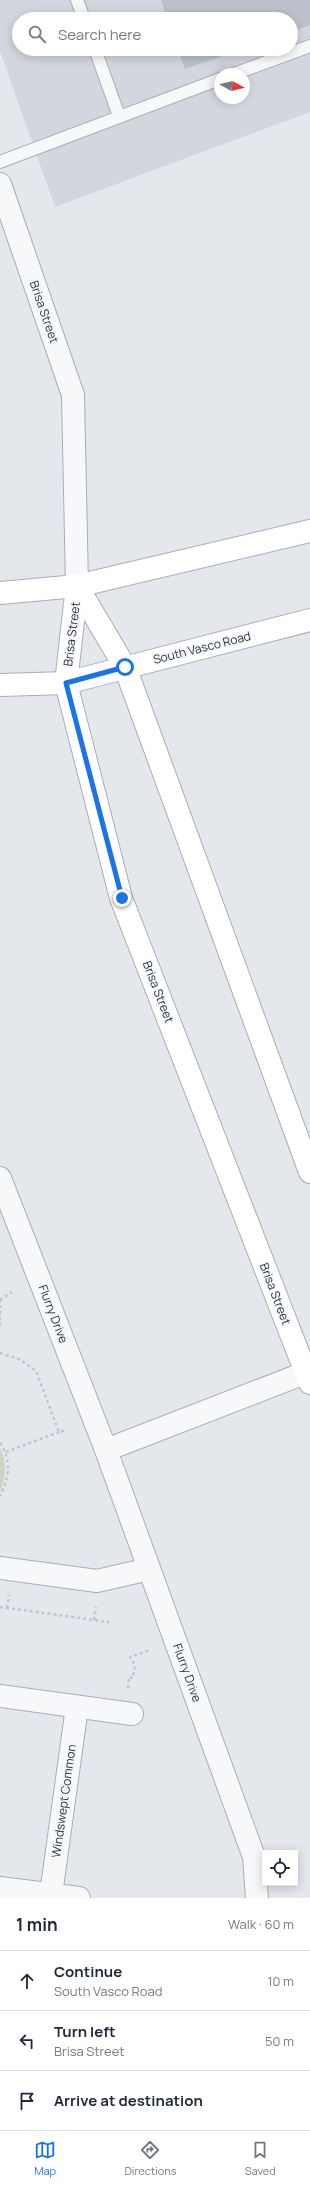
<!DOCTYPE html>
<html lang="en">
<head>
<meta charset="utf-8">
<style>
  body { margin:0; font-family:Manrope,sans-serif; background:#f2f2f3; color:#1f2937 }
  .controls { position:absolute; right:12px; bottom:12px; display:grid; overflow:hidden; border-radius:0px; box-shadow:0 2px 10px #0003 }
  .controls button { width:36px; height:36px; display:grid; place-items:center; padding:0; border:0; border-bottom:1px solid #e0e1e3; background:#fff; color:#1f2937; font:20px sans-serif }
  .compass { position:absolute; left:214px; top:68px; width:36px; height:36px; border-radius:50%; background:#fff; box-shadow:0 2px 10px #0003; rotate:98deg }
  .stop { position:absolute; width:12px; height:12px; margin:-9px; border:3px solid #1a73e8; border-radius:50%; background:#fff }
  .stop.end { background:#1a73e8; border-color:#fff; box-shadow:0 1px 4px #0008 }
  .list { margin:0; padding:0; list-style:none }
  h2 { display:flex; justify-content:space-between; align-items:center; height:52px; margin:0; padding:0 16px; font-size:17px }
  h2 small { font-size:13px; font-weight:400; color:#747a83 }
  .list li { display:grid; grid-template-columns:26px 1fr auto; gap:12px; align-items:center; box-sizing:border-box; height:60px; padding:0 16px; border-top:1px solid #e0e1e3 }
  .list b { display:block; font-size:15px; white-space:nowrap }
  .list p { margin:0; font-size:13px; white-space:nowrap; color:#747a83 }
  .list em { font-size:13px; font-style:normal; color:#747a83 }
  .icon { flex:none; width:22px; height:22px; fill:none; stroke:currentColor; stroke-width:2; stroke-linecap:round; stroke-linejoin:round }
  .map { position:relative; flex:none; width:310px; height:1898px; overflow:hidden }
  .search { position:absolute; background:#fff; box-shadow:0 2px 10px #0003; left:12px; right:12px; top:12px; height:44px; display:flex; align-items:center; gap:10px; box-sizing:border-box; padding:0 14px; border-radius:22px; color:#747a83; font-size:15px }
  .sheet { height:232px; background:#fff }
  nav { display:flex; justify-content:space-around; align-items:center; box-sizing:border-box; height:56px; border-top:1px solid #e0e1e3; background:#fff; font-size:11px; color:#747a83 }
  nav a { display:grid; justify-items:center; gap:2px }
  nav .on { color:#1a73e8 }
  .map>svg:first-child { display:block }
  .built { fill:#d2d6de; fill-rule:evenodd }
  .green { fill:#c9d6c5 }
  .building { fill:#bbc0ca }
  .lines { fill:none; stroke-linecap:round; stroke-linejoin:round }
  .lane-casing { stroke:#a9aeb7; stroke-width:14 }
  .street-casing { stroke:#a9aeb7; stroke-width:24 }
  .secondary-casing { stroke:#a9aeb7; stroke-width:24 }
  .path { stroke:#c2c5cb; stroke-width:2.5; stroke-dasharray:3 3; stroke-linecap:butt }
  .lane { stroke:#f7f8fa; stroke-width:12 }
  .street { stroke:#f7f8fa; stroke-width:22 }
  .secondary { stroke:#fff; stroke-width:22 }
  .route { stroke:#1a73e8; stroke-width:5 }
  .labels { text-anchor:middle; stroke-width:3.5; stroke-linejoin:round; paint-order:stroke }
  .street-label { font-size:12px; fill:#2b3445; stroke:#f4f6f9 }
</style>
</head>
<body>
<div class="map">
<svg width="310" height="1898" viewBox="0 0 310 1898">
  <rect width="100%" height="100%" fill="#e4e7ec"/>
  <path class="built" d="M0,0H310V112L55,207L0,51ZM19,19H291V49H19ZM220,74H244V98H220Z"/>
  <path class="green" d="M0,1448C7,1463 6,1476 0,1491Z"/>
  <g class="building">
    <polygon points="161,0 310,0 310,25 291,32 291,19 167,19"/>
    <polygon points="178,49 242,49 185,69"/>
  </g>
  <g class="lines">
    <defs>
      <g id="lane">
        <polyline points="77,0 84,19"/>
        <polyline points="95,49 119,116"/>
        <polyline points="234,74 310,46"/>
        <polyline points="0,162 220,79"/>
      </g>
      <g id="street">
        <polyline points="0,184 73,395 77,586"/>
        <polyline points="0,1178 106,1450 254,1857 257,1898"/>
        <polyline points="106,1450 310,1371"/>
        <polyline points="0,1568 97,1581 149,1569"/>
        <polyline points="0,1696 132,1714"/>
        <polyline points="0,1888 79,1898"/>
        <polyline points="51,1894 77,1707"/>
      </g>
      <g id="secondary">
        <polyline points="77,586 66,683 121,898 310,1383"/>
        <polyline points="77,586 125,667 310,1172"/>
        <polyline points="0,593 77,586 310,531"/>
        <polyline points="0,685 66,683 310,620"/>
      </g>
    </defs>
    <use href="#lane" class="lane-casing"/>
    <use href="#street" class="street-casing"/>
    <use href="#secondary" class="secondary-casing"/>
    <g class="path">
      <polyline points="0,1300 12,1292"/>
      <polyline points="0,1326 0,1300"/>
      <polyline points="0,1353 19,1359 36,1371 59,1432 67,1430"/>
      <path d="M0,1443C12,1460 9,1478 0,1496"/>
      <polyline points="6,1452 59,1432"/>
      <polyline points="0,1607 109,1622"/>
      <polyline points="7,1608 9,1595"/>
      <polyline points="94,1620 96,1607"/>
      <polyline points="128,1688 129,1677 133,1678 135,1665 130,1657 150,1650"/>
    </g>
    <use href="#lane" class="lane"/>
    <use href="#street" class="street"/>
    <use href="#secondary" class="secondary"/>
  </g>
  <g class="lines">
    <polyline class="route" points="122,898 66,683 125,667"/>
  </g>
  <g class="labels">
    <g class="street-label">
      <text transform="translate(44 312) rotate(71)" y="4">Brisa Street</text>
      <text transform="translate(72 634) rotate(-83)" y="4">Brisa Street</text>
      <text transform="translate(202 648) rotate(-14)" y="4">South Vasco Road</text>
      <text transform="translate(158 992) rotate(69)" y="4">Brisa Street</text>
      <text transform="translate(275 1294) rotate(69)" y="4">Brisa Street</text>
      <text transform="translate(53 1314) rotate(69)" y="4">Flurry Drive</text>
      <text transform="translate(187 1673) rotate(70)" y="4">Flurry Drive</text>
      <text transform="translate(64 1801) rotate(-82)" y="4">Windswept Common</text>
    </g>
  </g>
</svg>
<div class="controls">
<button><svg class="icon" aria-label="locate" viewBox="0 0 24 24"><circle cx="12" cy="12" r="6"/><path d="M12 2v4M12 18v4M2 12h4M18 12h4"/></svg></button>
</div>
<svg class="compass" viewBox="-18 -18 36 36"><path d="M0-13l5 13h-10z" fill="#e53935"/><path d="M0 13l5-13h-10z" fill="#747a83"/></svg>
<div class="stop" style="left:125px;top:667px"></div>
<div class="stop end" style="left:122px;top:898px"></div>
<div class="search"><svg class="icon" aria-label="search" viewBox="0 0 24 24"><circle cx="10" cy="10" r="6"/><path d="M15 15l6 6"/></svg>Search here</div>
</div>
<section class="sheet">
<h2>1 min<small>Walk · 60 m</small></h2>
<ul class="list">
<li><svg class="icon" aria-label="ahead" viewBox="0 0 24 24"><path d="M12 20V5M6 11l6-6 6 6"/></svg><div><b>Continue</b><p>South Vasco Road</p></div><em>10 m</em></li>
<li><svg class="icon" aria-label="left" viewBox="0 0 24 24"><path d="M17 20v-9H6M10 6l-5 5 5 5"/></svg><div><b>Turn left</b><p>Brisa Street</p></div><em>50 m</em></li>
<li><svg class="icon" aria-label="arrive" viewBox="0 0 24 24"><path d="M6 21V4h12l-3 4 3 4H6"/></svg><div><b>Arrive at destination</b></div></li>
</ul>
</section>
<nav>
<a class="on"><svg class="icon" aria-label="map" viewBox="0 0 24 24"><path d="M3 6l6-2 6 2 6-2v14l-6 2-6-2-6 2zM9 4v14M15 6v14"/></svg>Map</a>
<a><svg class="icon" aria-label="directions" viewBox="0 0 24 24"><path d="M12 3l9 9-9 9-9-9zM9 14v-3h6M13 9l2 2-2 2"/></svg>Directions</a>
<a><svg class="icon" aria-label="saved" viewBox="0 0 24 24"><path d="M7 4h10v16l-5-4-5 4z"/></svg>Saved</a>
</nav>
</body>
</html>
